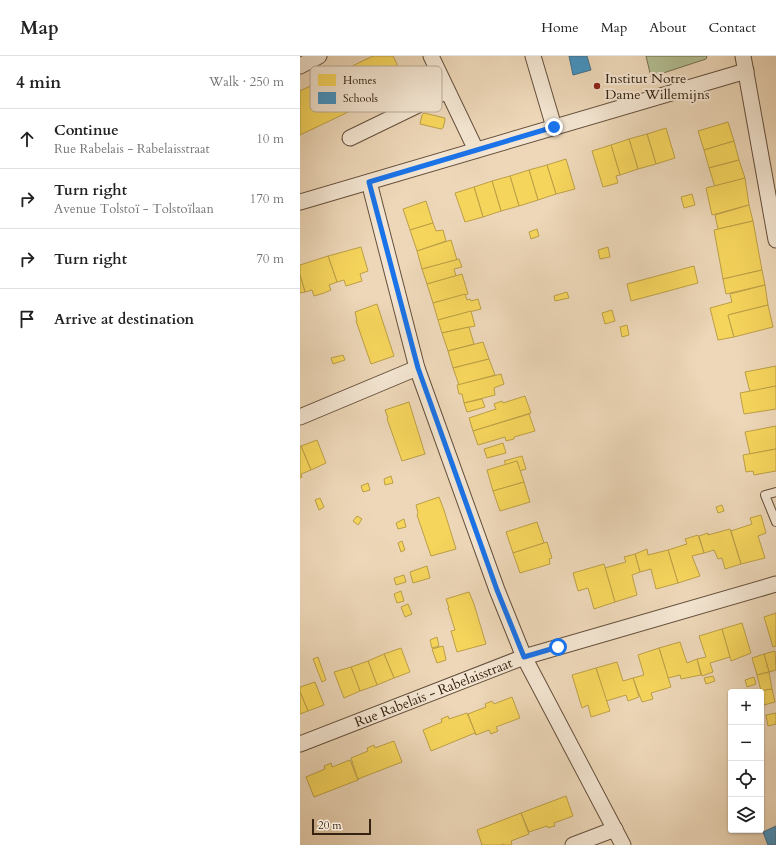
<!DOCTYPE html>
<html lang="en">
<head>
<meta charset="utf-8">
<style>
  body { margin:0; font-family:Cardo,serif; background:#f6f6f6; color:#222 }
  .controls { position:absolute; right:12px; bottom:12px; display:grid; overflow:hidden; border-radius:4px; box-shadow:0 1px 3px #0004 }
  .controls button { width:36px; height:36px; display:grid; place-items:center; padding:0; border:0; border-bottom:1px solid #e0e0e0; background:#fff; color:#222; font:20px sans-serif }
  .scale { position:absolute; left:12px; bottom:10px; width:59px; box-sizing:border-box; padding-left:4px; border:2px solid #362211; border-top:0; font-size:11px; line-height:14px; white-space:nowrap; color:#362211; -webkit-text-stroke:3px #f3e5d1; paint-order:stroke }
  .stop { position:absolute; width:12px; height:12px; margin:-9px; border:3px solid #1a73e8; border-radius:50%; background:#fff }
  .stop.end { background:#1a73e8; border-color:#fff; box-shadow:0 1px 4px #0008 }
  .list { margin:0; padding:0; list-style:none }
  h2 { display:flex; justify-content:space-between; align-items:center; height:52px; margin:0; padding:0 16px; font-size:17px }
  h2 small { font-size:13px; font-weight:400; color:#767676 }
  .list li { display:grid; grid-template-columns:26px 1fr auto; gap:12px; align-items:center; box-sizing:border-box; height:60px; padding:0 16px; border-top:1px solid #e0e0e0 }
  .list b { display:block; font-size:15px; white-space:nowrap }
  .list p { margin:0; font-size:13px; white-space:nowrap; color:#767676 }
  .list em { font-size:13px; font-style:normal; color:#767676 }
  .icon { flex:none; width:22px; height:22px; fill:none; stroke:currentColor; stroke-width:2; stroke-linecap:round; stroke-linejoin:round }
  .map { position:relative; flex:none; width:476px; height:789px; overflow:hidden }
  header { display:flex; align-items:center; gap:24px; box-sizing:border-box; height:56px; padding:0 20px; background:#fff; border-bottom:1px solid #e0e0e0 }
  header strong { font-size:19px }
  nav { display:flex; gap:22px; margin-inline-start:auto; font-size:14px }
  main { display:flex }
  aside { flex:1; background:#fff }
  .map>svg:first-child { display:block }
  .green { fill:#b3bf93; stroke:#747052 }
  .homes { fill:#f6d55c; stroke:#bc9f46 }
  .schools { fill:#4393c3; stroke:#3f718e }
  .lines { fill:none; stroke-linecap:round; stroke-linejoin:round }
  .service-casing { stroke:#644f3b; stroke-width:10 }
  .minor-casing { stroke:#644f3b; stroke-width:17 }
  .service { stroke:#f3e5d1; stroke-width:8 }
  .minor { stroke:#f3e5d1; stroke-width:15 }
  .route { stroke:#1a73e8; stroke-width:5 }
  .poi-dot { fill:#8f2418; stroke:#f3e5d1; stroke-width:1.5 }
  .labels { text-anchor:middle; stroke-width:4; stroke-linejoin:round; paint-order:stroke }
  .poi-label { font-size:14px; fill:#362211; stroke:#f3e5d1; text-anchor:start }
  .street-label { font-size:14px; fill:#362211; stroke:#f3e5d1 }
  .key { fill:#f3e5d1; stroke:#baaa97; stroke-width:1 }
  .key-label { font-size:11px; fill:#362211 }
</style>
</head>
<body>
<header>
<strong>Map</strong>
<nav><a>Home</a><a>Map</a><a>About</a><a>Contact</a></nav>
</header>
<main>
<aside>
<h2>4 min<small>Walk · 250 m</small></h2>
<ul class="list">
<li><svg class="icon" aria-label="ahead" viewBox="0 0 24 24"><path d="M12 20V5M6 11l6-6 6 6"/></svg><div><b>Continue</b><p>Rue Rabelais - Rabelaisstraat</p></div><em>10 m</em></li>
<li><svg class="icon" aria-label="right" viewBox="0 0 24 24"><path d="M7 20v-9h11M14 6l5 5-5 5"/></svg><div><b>Turn right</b><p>Avenue Tolstoï - Tolstoïlaan</p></div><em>170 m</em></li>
<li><svg class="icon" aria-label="right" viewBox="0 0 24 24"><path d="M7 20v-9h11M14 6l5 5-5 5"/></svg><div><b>Turn right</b></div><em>70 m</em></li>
<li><svg class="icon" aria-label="arrive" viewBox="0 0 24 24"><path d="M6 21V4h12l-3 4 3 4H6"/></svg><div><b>Arrive at destination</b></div></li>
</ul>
</aside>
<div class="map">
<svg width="476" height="789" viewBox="0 0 476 789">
  <rect width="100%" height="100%" fill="#edd7b8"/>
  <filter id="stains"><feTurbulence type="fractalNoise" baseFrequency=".005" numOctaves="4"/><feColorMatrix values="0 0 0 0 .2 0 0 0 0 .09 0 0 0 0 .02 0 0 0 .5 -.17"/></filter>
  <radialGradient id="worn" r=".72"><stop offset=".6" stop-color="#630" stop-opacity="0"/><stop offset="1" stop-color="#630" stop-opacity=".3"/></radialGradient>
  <polygon class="green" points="346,0 407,0 406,3 351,21"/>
  <g class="homes">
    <polygon points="73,0 93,0 107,29 91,37 90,36 0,79 0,35"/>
    <polygon points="124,57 145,62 145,64 143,72 141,73 120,68 122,59"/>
    <polygon points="428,66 434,85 404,94 398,75"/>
    <polygon points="366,72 375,102 356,108 347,78"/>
    <polygon points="347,78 356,108 338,113 329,83"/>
    <polygon points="329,83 338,113 320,119 311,89"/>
    <polygon points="434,85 439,104 409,112 404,94"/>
    <polygon points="311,89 320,119 316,120 318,127 303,131 292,95"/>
    <polygon points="266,103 275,133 256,138 247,109"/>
    <polygon points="439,104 445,122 415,131 409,112"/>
    <polygon points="247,109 256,138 238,144 229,114"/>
    <polygon points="229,114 238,144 219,150 210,120"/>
    <polygon points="210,120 219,150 201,155 192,125"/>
    <polygon points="445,122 449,149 412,159 406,132"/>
    <polygon points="192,125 201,155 183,161 174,131"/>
    <polygon points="174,131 183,161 165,166 155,137"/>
    <polygon points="392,138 395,149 384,152 381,141"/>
    <polygon points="126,145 133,167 110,174 103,153"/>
    <polygon points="449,149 453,165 418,173 415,159"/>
    <polygon points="453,165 462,214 423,223 414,174"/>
    <polygon points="133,167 136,175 143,174 146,185 117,195 110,174"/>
    <polygon points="237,173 239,180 231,183 229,176"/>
    <polygon points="151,184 157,204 122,213 117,195"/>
    <polygon points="61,191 68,215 60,218 62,225 46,230 44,224 37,226 28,200"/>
    <polygon points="308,191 310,201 300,203 298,194"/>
    <polygon points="28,200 37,226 29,229 31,234 24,237 14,240 12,234 5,236 0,219 0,209"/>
    <polygon points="159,203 162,211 154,213 156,220 127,228 122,213"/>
    <polygon points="394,210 398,227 331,245 327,228"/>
    <polygon points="462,214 465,229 426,238 423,223"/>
    <polygon points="162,218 168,238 133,247 127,228"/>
    <polygon points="0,219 5,236 0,237"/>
    <polygon points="465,229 468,249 428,259 434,281 418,284 410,252 432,246 430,238"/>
    <polygon points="267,236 269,242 255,245 254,240"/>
    <polygon points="165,238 167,244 170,243 171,245 178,243 181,253 138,264 133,247"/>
    <polygon points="77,248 94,300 71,308 56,265 57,265 55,256"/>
    <polygon points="468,249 473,271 434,281 428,259"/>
    <polygon points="312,254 315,265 305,268 302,257"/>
    <polygon points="171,255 175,270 142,277 138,264"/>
    <polygon points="327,269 329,279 322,281 320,271"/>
    <polygon points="169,271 174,288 148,295 142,277"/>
    <polygon points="183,286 189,303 153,312 148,295"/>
    <polygon points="43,299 45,304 33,308 31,302"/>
    <polygon points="189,303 195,319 159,329 153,312"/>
    <polygon points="476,310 476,330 450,336 445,316"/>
    <polygon points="201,318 204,328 194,332 195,339 164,347 162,338 159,338 157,329"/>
    <polygon points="476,330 476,353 444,358 440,337"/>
    <polygon points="225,340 231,357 173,375 169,362 196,353 194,348 202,345 203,347"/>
    <polygon points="182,343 185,351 167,356 164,347"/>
    <polygon points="109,346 125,398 102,405 87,363 88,362 85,354"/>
    <polygon points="229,358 235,375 214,381 214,383 206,385 205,381 178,389 173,375"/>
    <polygon points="476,370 476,393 450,398 445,376"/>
    <polygon points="17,384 26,407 11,414 1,390"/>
    <polygon points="203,387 206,397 187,402 184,393"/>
    <polygon points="0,390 1,390 11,414 1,418 2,421 0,422"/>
    <polygon points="476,393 476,415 454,419 453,415 446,416 443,399"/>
    <polygon points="222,400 226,413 220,415 217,405 206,409 204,405"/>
    <polygon points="217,405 224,426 193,435 187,414"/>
    <polygon points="91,420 93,427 85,429 84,423"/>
    <polygon points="224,426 230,446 200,455 193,435"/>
    <polygon points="68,427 70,434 63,436 61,430"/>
    <polygon points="139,441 144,454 156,493 131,500 117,459 118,457 116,449"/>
    <polygon points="20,442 24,451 19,454 15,444"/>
    <polygon points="422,449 424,455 418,457 416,451"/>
    <polygon points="461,459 466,477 458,480 465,502 441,508 431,475 452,468 450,462"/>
    <polygon points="57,460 62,463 58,469 53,465"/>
    <polygon points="104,463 106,471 98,473 96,467"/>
    <polygon points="237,466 244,487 213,497 206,476"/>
    <polygon points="430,473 441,508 425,513 422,502 418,503 414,494 404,497 399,480 408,477 408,479"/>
    <polygon points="398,479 404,497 392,500 400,520 378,527 368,494 387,488 385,483"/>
    <polygon points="102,485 105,494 101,496 98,487"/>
    <polygon points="247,486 252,502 249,503 250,508 220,517 213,497"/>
    <polygon points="347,493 348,499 368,494 378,527 356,533 351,513 340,516 335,498"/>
    <polygon points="335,498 340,516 332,519 337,539 315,546 305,512 326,506 324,501"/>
    <polygon points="304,508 315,546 294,553 288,532 278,535 273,517"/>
    <polygon points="127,510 130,522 113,527 110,516"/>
    <polygon points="104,519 106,526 96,529 94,522"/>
    <polygon points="101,535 104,545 97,547 94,538"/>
    <polygon points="169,536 174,548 186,588 157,596 151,575 155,574 148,552 149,552 146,543"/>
    <polygon points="108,548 112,558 105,561 101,551"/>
    <polygon points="476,557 476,590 473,591 464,561"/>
    <polygon points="442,567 451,597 431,605 422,573"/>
    <polygon points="422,573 430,601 410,607 413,616 402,620 397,603 406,601 399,580"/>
    <polygon points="137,581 139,590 132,592 130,584"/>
    <polygon points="380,586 387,607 397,603 401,619 381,623 380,619 368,622 359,592"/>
    <polygon points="143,590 146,604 137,607 132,593"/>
    <polygon points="101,592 110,616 94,622 84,598"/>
    <polygon points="359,592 371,631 351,637 353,643 342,646 333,622 344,619 338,599"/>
    <polygon points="475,595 476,614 469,616 464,598"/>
    <polygon points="84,598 94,622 77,629 68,605"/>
    <polygon points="464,598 469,616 457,619 452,602"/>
    <polygon points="18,601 26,624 22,626 13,603"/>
    <polygon points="68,605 77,629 60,635 51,611"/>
    <polygon points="317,606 323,625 333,622 339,641 328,645 326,639 306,645 296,612"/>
    <polygon points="51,611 60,635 44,642 34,616"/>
    <polygon points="296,612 310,655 291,661 288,649 282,652 272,619"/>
    <polygon points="469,616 472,633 461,635 457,619"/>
    <polygon points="413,620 415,625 406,628 404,622"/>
    <polygon points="454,621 456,628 447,631 445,624"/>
    <polygon points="15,626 24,649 8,655 0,636 0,631"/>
    <polygon points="472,633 475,646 464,649 460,635"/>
    <polygon points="0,636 8,655 0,658"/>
    <polygon points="212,641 220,662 196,671 198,675 191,678 189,674 176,679 168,658 186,651 185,648 192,645 194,648"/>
    <polygon points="167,657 176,679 175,677 131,695 123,674 142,666 141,663 148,660 149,663"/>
    <polygon points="476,657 476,668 468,670 466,659"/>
    <polygon points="94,685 102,706 58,723 58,724 51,702 68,695 67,692 74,689 75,692"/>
    <polygon points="50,704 58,724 14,741 6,721 25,713 24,710 27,709 31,707 32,711"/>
    <polygon points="266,740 273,760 254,767 255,770 251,771 248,772 247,770 229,776 221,757"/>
    <polygon points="221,757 229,778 211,785 212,788 210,789 204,789 204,788 200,789 182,789 177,774"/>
  </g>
  <g class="schools">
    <polygon points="269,0 287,0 291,14 273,19"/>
    <polygon points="476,770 476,789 468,789 463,776"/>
  </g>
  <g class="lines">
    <defs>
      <polyline id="service" points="476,436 465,439 476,466"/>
      <g id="minor">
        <polyline points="131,0 176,94"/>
        <polyline points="233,0 254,71"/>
        <polyline points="443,0 476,184"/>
        <polyline points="0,10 19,0"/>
        <polyline points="50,82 147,35"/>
        <polyline points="69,126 117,312 197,534 224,601 323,789"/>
        <polyline points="0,146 446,15"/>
        <polyline points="0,361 117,312"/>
        <path id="s1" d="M0,688L224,601L476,528"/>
        <polyline points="273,789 315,773"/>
      </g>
    </defs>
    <use href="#service" class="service-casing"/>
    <use href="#minor" class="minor-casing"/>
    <use href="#service" class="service"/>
    <use href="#minor" class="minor"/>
  </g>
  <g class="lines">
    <polyline class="route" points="254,71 69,126 118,312 197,534 224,601 258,591"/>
  </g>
  <circle class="poi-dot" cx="297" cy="30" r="4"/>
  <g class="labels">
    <g class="poi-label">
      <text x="305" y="27">Institut Notre<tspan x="305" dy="16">Dame Willemijns</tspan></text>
    </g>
    <g class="street-label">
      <text dy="5" stroke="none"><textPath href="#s1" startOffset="143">Rue Rabelais - Rabelaisstraat</textPath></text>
    </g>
  </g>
  <rect x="10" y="10" width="132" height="46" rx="6" class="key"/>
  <rect x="18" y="18" width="18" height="12" fill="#f6d55c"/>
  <rect x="18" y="36" width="18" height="12" fill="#4393c3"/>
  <g class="key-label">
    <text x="43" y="28">Homes</text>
    <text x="43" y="46">Schools</text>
  </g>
  <rect width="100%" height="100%" filter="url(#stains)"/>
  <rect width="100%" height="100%" fill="url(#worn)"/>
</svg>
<div class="controls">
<button>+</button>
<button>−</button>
<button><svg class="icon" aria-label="locate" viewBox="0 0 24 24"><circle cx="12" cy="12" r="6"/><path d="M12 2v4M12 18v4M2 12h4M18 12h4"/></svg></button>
<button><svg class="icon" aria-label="layers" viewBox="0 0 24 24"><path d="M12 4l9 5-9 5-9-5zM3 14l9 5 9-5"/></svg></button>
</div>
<div class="scale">20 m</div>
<div class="stop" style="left:258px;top:591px"></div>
<div class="stop end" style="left:254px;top:71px"></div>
</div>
</main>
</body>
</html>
